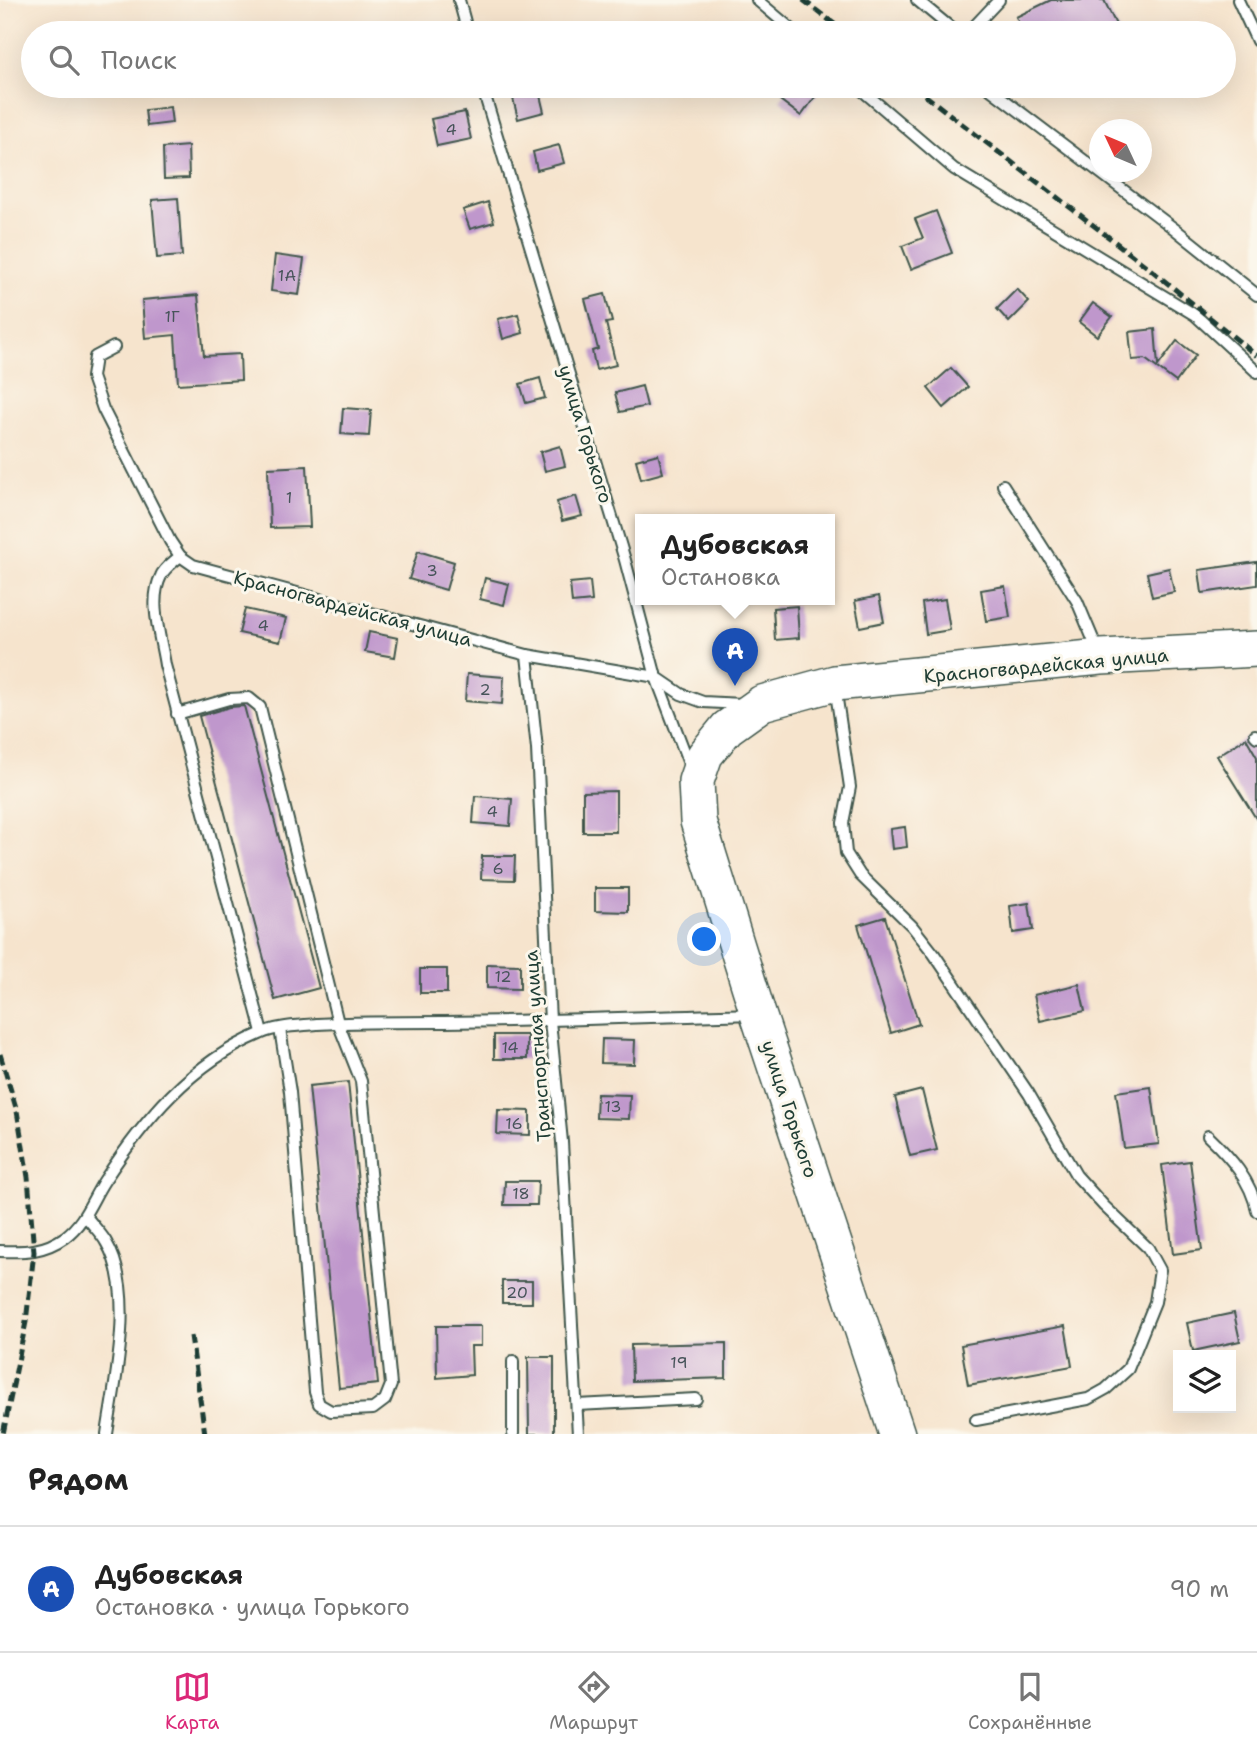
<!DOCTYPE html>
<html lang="ru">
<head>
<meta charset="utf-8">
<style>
  body { margin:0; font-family:"Shantell Sans",sans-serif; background:#f2f2f2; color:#222 }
  .controls { position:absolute; right:21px; bottom:21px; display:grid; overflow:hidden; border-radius:0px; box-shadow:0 7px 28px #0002 }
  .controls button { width:63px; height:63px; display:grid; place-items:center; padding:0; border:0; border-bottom:2px solid #e0e0e0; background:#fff; color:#222; font:35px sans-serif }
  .compass { position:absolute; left:1089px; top:119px; width:63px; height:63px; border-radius:50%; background:#fff; box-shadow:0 7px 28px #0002; rotate:314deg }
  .you { position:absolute; left:705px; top:940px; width:24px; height:24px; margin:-18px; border:5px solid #fff; border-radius:50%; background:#1a73e8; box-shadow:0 0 0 10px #1a73e833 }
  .badge { display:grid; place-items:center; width:46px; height:46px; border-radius:50%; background:#db2777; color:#fff; font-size:23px; font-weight:700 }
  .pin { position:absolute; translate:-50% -58px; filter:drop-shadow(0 2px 4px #0008) }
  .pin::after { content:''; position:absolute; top:37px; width:24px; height:21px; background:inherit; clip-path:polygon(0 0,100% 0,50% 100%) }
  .popup { position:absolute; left:635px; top:514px; width:200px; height:91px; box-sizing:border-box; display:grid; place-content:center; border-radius:0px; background:#fff; filter:drop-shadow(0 2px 5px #0005); font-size:23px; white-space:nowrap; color:#767676 }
  .popup b { font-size:26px; color:#222 }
  .popup::after { content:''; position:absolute; left:50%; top:100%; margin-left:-14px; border:14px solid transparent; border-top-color:#fff }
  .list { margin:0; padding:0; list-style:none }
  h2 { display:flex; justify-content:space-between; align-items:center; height:91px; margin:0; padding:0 28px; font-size:30px }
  h2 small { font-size:23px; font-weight:400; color:#767676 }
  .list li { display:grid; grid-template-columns:46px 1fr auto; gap:21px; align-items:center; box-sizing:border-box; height:126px; padding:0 28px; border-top:2px solid #e0e0e0 }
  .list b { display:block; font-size:26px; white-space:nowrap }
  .list p { margin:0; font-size:23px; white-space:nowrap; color:#767676 }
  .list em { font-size:23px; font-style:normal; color:#767676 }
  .icon { flex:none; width:38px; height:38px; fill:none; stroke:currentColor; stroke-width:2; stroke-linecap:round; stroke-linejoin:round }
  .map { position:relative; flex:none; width:1257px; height:1434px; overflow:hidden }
  .search { position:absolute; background:#fff; box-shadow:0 7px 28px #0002; left:21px; right:21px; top:21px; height:77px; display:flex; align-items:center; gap:18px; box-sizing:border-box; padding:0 24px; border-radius:38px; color:#767676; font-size:26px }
  .sheet { height:217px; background:#fff }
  nav { display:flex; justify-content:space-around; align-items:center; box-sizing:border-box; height:98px; border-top:2px solid #e0e0e0; background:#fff; font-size:19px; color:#767676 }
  nav a { display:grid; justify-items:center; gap:4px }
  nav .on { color:#db2777 }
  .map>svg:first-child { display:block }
  .building { fill:#bf97cc }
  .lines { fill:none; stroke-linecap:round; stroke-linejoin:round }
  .lane-casing { stroke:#3f564b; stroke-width:14 }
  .primary-casing { stroke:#3f564b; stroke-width:38 }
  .lane { stroke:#fff; stroke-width:10 }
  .primary { stroke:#fff; stroke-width:35 }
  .rail { stroke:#1f3d34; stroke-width:5; stroke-dasharray:10 5; stroke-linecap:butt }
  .labels { text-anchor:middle; stroke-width:6; stroke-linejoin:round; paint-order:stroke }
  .number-label { font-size:16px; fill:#47545a }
  .street-label { font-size:19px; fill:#1f3d34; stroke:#fbf7ec }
</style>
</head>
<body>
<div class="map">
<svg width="1257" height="1434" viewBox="0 0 1257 1434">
  <rect width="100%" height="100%" fill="#fbf7ec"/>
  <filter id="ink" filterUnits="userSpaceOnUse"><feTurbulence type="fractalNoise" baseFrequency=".0143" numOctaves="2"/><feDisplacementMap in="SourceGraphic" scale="14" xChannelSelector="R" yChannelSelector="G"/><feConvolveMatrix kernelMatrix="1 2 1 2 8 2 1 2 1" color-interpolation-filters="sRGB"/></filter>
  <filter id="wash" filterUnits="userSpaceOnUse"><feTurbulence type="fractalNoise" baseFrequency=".00686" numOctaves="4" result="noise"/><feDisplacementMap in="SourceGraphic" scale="28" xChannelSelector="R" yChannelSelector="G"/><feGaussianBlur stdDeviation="1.57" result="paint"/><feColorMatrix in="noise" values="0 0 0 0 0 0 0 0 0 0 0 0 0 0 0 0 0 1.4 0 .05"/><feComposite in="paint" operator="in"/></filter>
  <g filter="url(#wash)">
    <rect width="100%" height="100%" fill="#f6e4cd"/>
    <g id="blocks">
      <g class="building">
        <polygon points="1051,0 1104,0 1120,33 1024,33 1016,17"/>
        <polygon points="791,86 809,86 818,93 801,116 780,100"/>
        <polygon points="538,87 544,112 518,119 512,94"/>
        <polygon points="170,107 172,123 147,126 145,110"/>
        <polygon points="465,112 471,139 437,146 431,119"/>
        <polygon points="559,145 564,163 537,170 533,152"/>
        <polygon points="188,146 189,178 164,179 163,148"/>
        <polygon points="178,198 182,256 157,258 152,200"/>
        <polygon points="488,202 494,222 470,229 463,210"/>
        <polygon points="936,211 952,253 911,269 902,246 923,238 915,219"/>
        <polygon points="275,255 304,259 299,295 271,291"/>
        <polygon points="1017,289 1029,302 1009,322 997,309"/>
        <polygon points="605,294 612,322 606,323 616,365 596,370 592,351 598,349 585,299"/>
        <polygon points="198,295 204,356 240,354 241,380 178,384 175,335 145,338 142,300"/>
        <polygon points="1093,303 1112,317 1097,336 1079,322"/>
        <polygon points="518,314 523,333 503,339 498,319"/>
        <polygon points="1155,329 1158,366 1177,341 1196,355 1176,382 1145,359 1132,360 1129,332"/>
        <polygon points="951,368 968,387 944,408 928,388"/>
        <polygon points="540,378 545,398 526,403 520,384"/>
        <polygon points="642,386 647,406 620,412 615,393"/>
        <polygon points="343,408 371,410 369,436 341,434"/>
        <polygon points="560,446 565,466 545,471 540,452"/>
        <polygon points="658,454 663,473 641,479 636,460"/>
        <polygon points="307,466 310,527 270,528 268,468"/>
        <polygon points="576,496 582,516 562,521 557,502"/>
        <polygon points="418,551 454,562 446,590 409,579"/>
        <polygon points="1257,562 1257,585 1202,593 1199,570"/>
        <polygon points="1169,568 1174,592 1152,597 1147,573"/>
        <polygon points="485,578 509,584 504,605 480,599"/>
        <polygon points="590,581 592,601 572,603 570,583"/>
        <polygon points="1005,586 1010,617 986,621 981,590"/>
        <polygon points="879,596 884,622 860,627 855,601"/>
        <polygon points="945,599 950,630 926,634 922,603"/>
        <polygon points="797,606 799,638 775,640 773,608"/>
        <polygon points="245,609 286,618 280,642 239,633"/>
        <polygon points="369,632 398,638 395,657 365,652"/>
        <polygon points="467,674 504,677 502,704 465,701"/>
        <polygon points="244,706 319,988 275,1000 199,716 230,707"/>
        <polygon points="1246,738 1257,757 1257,820 1217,756"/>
        <polygon points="616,791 616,832 583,832 583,792"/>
        <polygon points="475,796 512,799 510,826 473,823"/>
        <polygon points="905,827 907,847 892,849 890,829"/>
        <polygon points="482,856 515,856 514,880 481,879"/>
        <polygon points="595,888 628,888 628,912 595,911"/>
        <polygon points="1029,903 1033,930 1013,933 1010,906"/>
        <polygon points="885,917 919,1024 891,1033 858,925"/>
        <polygon points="487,964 520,965 520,989 487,988"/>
        <rect x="420" y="969" width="27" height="24"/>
        <polygon points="1079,984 1085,1011 1040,1021 1034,995"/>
        <rect x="494" y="1035" width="33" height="24"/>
        <polygon points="602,1039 635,1040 634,1064 601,1063"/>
        <polygon points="348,1082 378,1384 339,1388 309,1086"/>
        <polygon points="1151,1087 1159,1144 1124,1148 1116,1092"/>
        <polygon points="922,1090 937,1150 910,1156 895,1097"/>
        <polygon points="597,1094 630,1095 629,1119 596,1118"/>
        <polygon points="498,1110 530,1111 530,1135 497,1134"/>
        <polygon points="1190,1161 1202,1250 1173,1254 1162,1165"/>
        <polygon points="505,1181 538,1181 537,1205 504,1205"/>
        <rect x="502" y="1281" width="30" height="22"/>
        <polygon points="1234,1313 1240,1341 1193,1351 1187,1323"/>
        <polygon points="436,1326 481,1326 481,1346 471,1346 472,1375 437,1378"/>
        <polygon points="1065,1326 1072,1366 968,1385 961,1345"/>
        <polygon points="726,1343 726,1378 632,1381 631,1345"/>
        <polygon points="528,1357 554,1357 554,1434 529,1434"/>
      </g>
    </g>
  </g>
  <g filter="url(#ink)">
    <use href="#blocks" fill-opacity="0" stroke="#3f564b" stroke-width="2"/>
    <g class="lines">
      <defs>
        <g id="lane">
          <polyline points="459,0 468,33"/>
          <polyline points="757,0 796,33"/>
          <polyline points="917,0 957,33"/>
          <polyline points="1238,0 1257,41"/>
          <polyline points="968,33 999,0"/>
          <polyline points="482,86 625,560 656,677 691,769"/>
          <polyline points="857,86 954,169 1195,315 1257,372"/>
          <polyline points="986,86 1176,230 1257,295"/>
          <polyline points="114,347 95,357 92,377 103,409 170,541 180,556 193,565 527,655 656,677 681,694 703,702 742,704"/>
          <polyline points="1003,485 1077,601 1098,651"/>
          <path d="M180,556C174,562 164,568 161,576C148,601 161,638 165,665L262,1032"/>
          <polyline points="527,655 537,749 550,1021 562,1142 578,1434"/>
          <polyline points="835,686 850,787 843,823 846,853 860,875 912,926 934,954 1029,1094 1076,1175 1104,1206 1148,1248 1160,1270 1155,1302 1128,1369 1106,1389 1088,1399 976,1420"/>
          <polyline points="177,714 229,699 249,698 260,707 338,1023 361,1081 391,1385 385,1400 373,1409 331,1411 319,1404 315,1392 290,1092 280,1029"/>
          <polyline points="1255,735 1257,737"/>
          <path d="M1208,1136C1230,1157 1251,1180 1257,1211"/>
          <path d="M86,1216C92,1225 101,1233 106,1242C136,1291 115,1380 107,1434"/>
          <path d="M0,1251C25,1252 44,1252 65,1237C85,1222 91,1201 104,1181C144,1120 191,1063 260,1034C277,1026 298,1026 317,1024C359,1022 402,1022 444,1022C547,1021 650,1017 752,1014"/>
          <polyline points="577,1405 696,1399"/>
          <polyline points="513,1434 513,1361"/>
        </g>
        <polyline id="primary" points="897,1434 758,1014 698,821 696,781 705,755 727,728 762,703 835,683 1101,657 1257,649"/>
      </defs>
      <use href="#lane" class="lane-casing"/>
      <use href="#primary" class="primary-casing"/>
      <use href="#lane" class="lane"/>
      <use href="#primary" class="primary"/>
      <g class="rail">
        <polyline points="803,0 846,33"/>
        <polyline points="913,86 1150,269 1257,356"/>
        <polyline points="0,1054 17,1111 28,1177 34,1252 26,1322 3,1434"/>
        <polyline points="191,1336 205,1434"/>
      </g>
    </g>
  </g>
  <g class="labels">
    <g class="number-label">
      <text x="451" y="135">4</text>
      <text x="287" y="281">1А</text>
      <text x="172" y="322">1Г</text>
      <text x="289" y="503">1</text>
      <text x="432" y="576">3</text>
      <text x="263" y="631">4</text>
      <text x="485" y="695">2</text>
      <text x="492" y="817">4</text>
      <text x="498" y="874">6</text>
      <text x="503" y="982">12</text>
      <text x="510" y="1053">14</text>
      <text x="613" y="1112">13</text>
      <text x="514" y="1129">16</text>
      <text x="521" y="1199">18</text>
      <text x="517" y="1298">20</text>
      <text x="679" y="1368">19</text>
    </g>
    <g class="street-label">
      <text transform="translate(586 434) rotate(73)" y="7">улица Горького</text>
      <text transform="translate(353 608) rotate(15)" y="7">Красногвардейская улица</text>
      <text transform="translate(1046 665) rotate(-5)" y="7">Красногвардейская улица</text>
      <text transform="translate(537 1046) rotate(-94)" y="7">Транспортная улица</text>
      <text transform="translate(790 1109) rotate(72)" y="7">улица Горького</text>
    </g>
  </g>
</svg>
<div class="controls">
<button><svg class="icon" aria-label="layers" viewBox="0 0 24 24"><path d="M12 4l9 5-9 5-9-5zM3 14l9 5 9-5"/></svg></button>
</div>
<svg class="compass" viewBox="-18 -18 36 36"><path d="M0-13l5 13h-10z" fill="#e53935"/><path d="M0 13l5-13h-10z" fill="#767676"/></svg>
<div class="you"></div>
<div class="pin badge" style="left:735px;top:686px;background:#1a4fb4">A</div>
<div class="popup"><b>Дубовская</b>Остановка</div>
<div class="search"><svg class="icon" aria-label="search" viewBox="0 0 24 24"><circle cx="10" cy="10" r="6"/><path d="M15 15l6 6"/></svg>Поиск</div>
</div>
<section class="sheet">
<h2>Рядом<small></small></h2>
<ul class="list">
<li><span class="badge" style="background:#1a4fb4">A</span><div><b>Дубовская</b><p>Остановка · улица Горького</p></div><em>90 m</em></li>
</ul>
</section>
<nav>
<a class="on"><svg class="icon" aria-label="map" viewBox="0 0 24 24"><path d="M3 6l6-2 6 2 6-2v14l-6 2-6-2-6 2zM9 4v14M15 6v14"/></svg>Карта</a>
<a><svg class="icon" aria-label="directions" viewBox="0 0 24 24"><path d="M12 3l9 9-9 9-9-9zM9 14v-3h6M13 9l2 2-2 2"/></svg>Маршрут</a>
<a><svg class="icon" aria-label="saved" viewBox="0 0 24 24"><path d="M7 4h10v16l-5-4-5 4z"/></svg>Сохранённые</a>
</nav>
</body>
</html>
